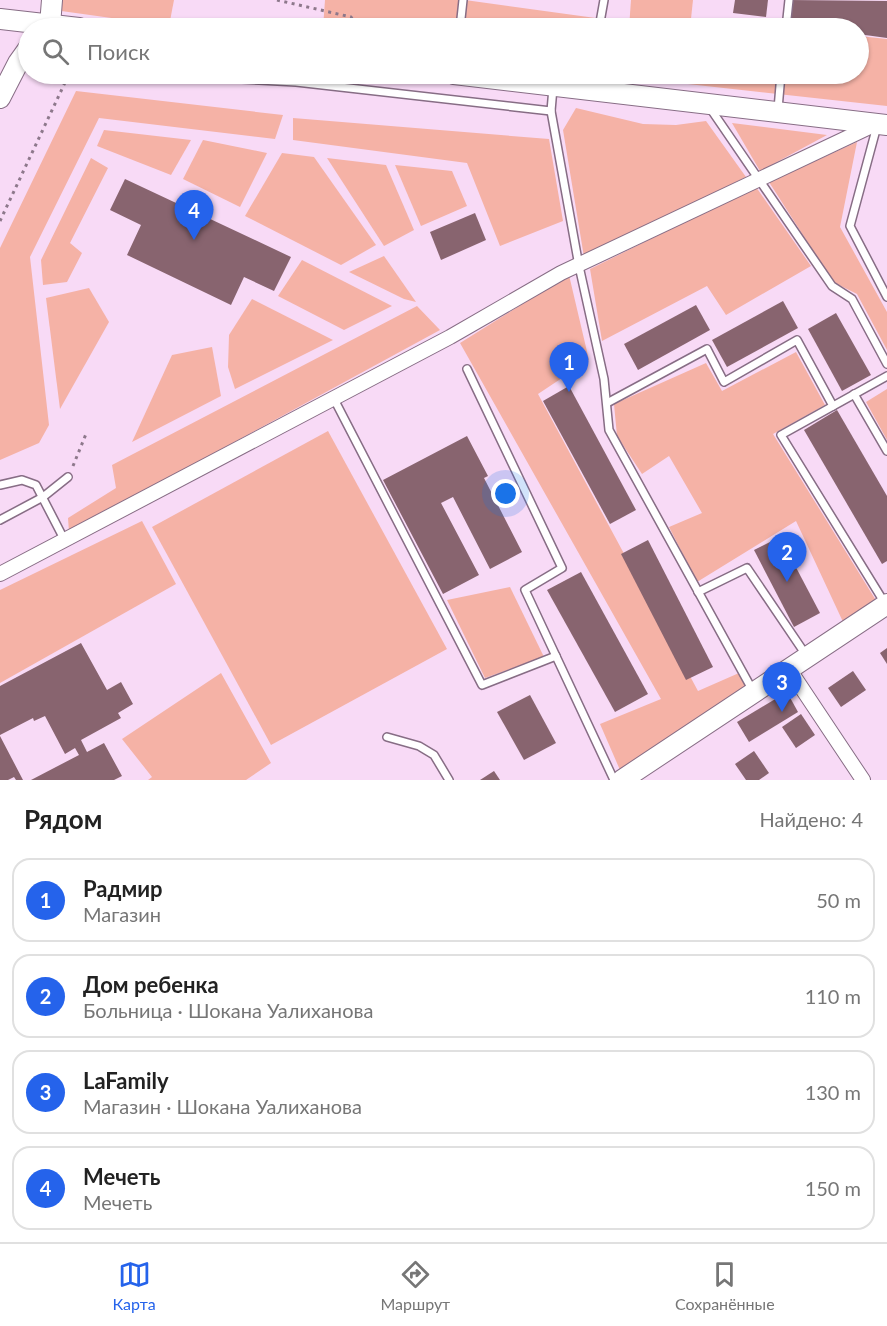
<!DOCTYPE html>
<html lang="ru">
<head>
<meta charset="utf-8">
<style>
  body { margin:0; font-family:Lato,sans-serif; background:#f6f6f6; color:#222 }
  .you { position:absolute; left:506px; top:494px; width:21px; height:21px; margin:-15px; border:4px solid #fff; border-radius:50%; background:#1a73e8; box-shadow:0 0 0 9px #1a73e833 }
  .badge { display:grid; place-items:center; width:39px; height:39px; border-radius:50%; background:#2563eb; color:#fff; font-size:20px; font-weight:700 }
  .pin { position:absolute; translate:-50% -50px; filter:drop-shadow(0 2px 3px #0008) }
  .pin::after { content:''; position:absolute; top:32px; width:21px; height:18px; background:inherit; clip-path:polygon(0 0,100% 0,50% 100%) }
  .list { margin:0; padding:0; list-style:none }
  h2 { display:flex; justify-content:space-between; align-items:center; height:78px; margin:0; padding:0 24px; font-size:26px }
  h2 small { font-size:20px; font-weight:400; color:#767676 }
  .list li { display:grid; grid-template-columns:39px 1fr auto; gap:18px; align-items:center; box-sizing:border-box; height:84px; margin:0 12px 12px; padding:0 12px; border:2px solid #e0e0e0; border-radius:18px }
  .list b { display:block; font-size:22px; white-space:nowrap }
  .list p { margin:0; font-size:20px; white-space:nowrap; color:#767676 }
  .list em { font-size:20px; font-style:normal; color:#767676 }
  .icon { flex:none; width:33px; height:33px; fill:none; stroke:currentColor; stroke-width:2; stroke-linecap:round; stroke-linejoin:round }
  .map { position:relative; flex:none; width:887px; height:780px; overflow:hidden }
  .search { position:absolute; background:#fff; box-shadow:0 2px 4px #0004; left:18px; right:18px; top:18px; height:66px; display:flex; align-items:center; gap:15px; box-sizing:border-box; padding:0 21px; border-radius:33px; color:#767676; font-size:22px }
  .sheet { height:462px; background:#fff }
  nav { display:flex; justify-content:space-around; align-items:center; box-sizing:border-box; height:84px; border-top:2px solid #e0e0e0; background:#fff; font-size:16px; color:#767676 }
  nav a { display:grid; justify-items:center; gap:3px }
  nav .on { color:#2563eb }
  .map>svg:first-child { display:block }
  .green { fill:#f5b2a6 }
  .building { fill:#88646f }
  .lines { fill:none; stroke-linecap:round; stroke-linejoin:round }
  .lane-casing { stroke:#876d85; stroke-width:10 }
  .street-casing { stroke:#876d85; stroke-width:16 }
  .secondary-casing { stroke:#876d85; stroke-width:22 }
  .path { stroke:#8d788b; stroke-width:3; stroke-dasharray:3 4.5; stroke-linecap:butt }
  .lane { stroke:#fff; stroke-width:7 }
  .street { stroke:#fff; stroke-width:14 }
  .secondary { stroke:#fff; stroke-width:20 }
</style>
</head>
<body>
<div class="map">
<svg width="887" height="780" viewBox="0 0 887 780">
  <rect width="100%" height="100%" fill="#f8daf6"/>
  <g class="green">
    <polygon points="55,0 174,0 169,26 54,10"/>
    <polygon points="325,0 465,0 610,20 609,28 323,28"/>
    <polygon points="631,0 693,0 690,28 629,28"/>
    <polygon points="859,36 887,39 887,106 625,77 625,74 858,74"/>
    <polygon points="76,91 283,115 275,139 99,118 30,257 49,425 39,443 0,460 0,248"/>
    <polygon points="576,108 643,124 676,125 706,121 746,177 584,257 563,130"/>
    <polygon points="293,118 549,139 563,221 500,246 467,163 293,140"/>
    <polygon points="732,123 827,135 760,171"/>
    <polygon points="104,130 191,140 171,175 97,146"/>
    <polygon points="203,140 267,153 240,207 183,179"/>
    <polygon points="857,142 840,227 887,312 887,350 857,294 833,282 769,182"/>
    <polygon points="282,153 314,157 376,245 341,265 245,216"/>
    <polygon points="91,158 108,168 70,243 82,253 67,282 43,285 41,260"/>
    <polygon points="327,158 386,165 414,230 384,246"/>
    <polygon points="395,165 452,171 467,206 421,226"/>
    <polygon points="756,187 811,266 726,315 707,286 602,341 590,269"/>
    <polygon points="384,256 416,302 404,299 349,272"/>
    <polygon points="302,260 392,306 344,330 278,296"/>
    <polygon points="569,275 589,360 538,394 698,691 739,673 747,690 620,770 600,724 661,699 460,343"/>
    <polygon points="89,288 109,322 60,409 46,298"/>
    <polygon points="252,299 333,340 235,389 228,367 229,335"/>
    <polygon points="417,306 440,330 69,532 68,518 116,488 112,465"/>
    <polygon points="212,347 221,396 132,442 172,355"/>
    <polygon points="796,352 825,405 773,434 877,602 844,624 796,521 697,582 669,527 702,513 669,456 642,474 617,436 614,404 706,363 722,391"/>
    <polygon points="887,389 887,440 866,402"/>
    <polygon points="328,431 447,649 271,745 152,527"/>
    <polygon points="142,521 176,584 0,683 0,590"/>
    <polygon points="510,587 544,657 485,678 447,600"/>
    <polygon points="221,673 271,763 246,780 148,780 152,777 122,739"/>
  </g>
  <g class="building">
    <polygon points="735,0 768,0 766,17 733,13"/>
    <polygon points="790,0 887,1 887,38 858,34 858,28 812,28 787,25"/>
    <polygon points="125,179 291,257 274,291 244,277 231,305 127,255 141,225 110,210"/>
    <polygon points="475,213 486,240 441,260 430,232"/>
    <polygon points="783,301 798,328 727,367 712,340"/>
    <polygon points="696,305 710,330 638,370 624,344"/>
    <polygon points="836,313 871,375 842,391 808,329"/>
    <polygon points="569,386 636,510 610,524 543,401"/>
    <polygon points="837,410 887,496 887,561 882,564 804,430"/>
    <polygon points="467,436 488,476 484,478 522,552 490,569 453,497 441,503 479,575 443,594 383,480"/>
    <polygon points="780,537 820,613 794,627 754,550"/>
    <polygon points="648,540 713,667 686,680 621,554"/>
    <polygon points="581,572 648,694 615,712 547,590"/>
    <polygon points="81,643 107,690 121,682 133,704 118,713 121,718 81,740 87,752 104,743 122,776 114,780 31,780 79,755 75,748 65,754 45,716 34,721 33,718 0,735 0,686"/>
    <polygon points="887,648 887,664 880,653"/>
    <polygon points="853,671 866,690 841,707 828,688"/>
    <polygon points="787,692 798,712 749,742 737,722"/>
    <polygon points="530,695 556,743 524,760 497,712"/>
    <polygon points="801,714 815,735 796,748 782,727"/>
    <polygon points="0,736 23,780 16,780 14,777 8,780 0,780"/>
    <polygon points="754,751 769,773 759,780 746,780 735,764"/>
    <polygon points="494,771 500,780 480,780"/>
  </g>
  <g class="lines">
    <defs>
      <g id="lane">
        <polyline points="460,28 463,0"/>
        <polyline points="599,28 604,0"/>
        <polyline points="786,28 789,0"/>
        <polyline points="146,74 296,82 551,111"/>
        <polyline points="589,87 591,74"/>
        <polyline points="553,88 551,111 579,266 604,379 609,430 753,691"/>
        <polyline points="710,108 832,286 852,299 887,364"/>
        <polyline points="778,109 781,74"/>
        <polyline points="877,126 850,226 887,297"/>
        <polyline points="467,369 562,568 525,590 614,780"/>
        <polyline points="854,394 887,451"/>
        <polyline points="334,399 482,685 556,656"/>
        <polyline points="607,403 707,349 724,382 797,340 833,406"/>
        <polyline points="0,485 22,480 36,485 65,541"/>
        <polyline points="0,520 43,497 68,477"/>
        <polyline points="698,592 747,568 806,655"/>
        <polyline points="884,602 781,435 887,376"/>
        <polyline points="387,737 419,746 434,755 449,780"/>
      </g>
      <g id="street">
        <polyline points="0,574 450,337 561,273 876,124"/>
        <polyline points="789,669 863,780"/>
      </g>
      <g id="secondary">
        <polyline points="0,19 79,28"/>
        <polyline points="47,28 50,25 52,0"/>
        <polyline points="454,74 887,125"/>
        <polyline points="0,98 18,63 28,49"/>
        <polyline points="622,780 887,604"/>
      </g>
    </defs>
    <use href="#lane" class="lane-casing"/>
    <use href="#street" class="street-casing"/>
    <use href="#secondary" class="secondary-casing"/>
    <g class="path">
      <polyline points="277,0 351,17 357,28"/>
      <polyline points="0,221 69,74"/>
      <polyline points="73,466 86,434"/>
    </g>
    <use href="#lane" class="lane"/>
    <use href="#street" class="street"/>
    <use href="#secondary" class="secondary"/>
  </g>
</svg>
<div class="you"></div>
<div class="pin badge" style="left:569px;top:392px">1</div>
<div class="pin badge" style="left:787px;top:582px">2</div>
<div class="pin badge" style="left:782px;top:712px">3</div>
<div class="pin badge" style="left:194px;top:240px">4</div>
<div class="search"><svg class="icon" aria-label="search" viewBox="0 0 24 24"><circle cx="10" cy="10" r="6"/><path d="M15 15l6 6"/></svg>Поиск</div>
</div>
<section class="sheet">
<h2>Рядом<small>Найдено: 4</small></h2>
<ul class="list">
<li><span class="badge">1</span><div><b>Радмир</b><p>Магазин</p></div><em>50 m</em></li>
<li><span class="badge">2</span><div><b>Дом ребенка</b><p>Больница · Шокана Уалиханова</p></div><em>110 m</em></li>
<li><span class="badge">3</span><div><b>LaFamily</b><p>Магазин · Шокана Уалиханова</p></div><em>130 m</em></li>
<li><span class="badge">4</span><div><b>Мечеть</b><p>Мечеть</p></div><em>150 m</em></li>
</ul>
</section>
<nav>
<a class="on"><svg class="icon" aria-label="map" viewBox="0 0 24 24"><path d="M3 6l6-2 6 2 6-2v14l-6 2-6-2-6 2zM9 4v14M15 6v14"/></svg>Карта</a>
<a><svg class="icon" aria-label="directions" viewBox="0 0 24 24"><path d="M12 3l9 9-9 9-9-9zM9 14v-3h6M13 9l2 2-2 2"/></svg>Маршрут</a>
<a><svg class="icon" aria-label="saved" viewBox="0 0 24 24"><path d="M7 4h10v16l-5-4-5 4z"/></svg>Сохранённые</a>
</nav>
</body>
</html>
